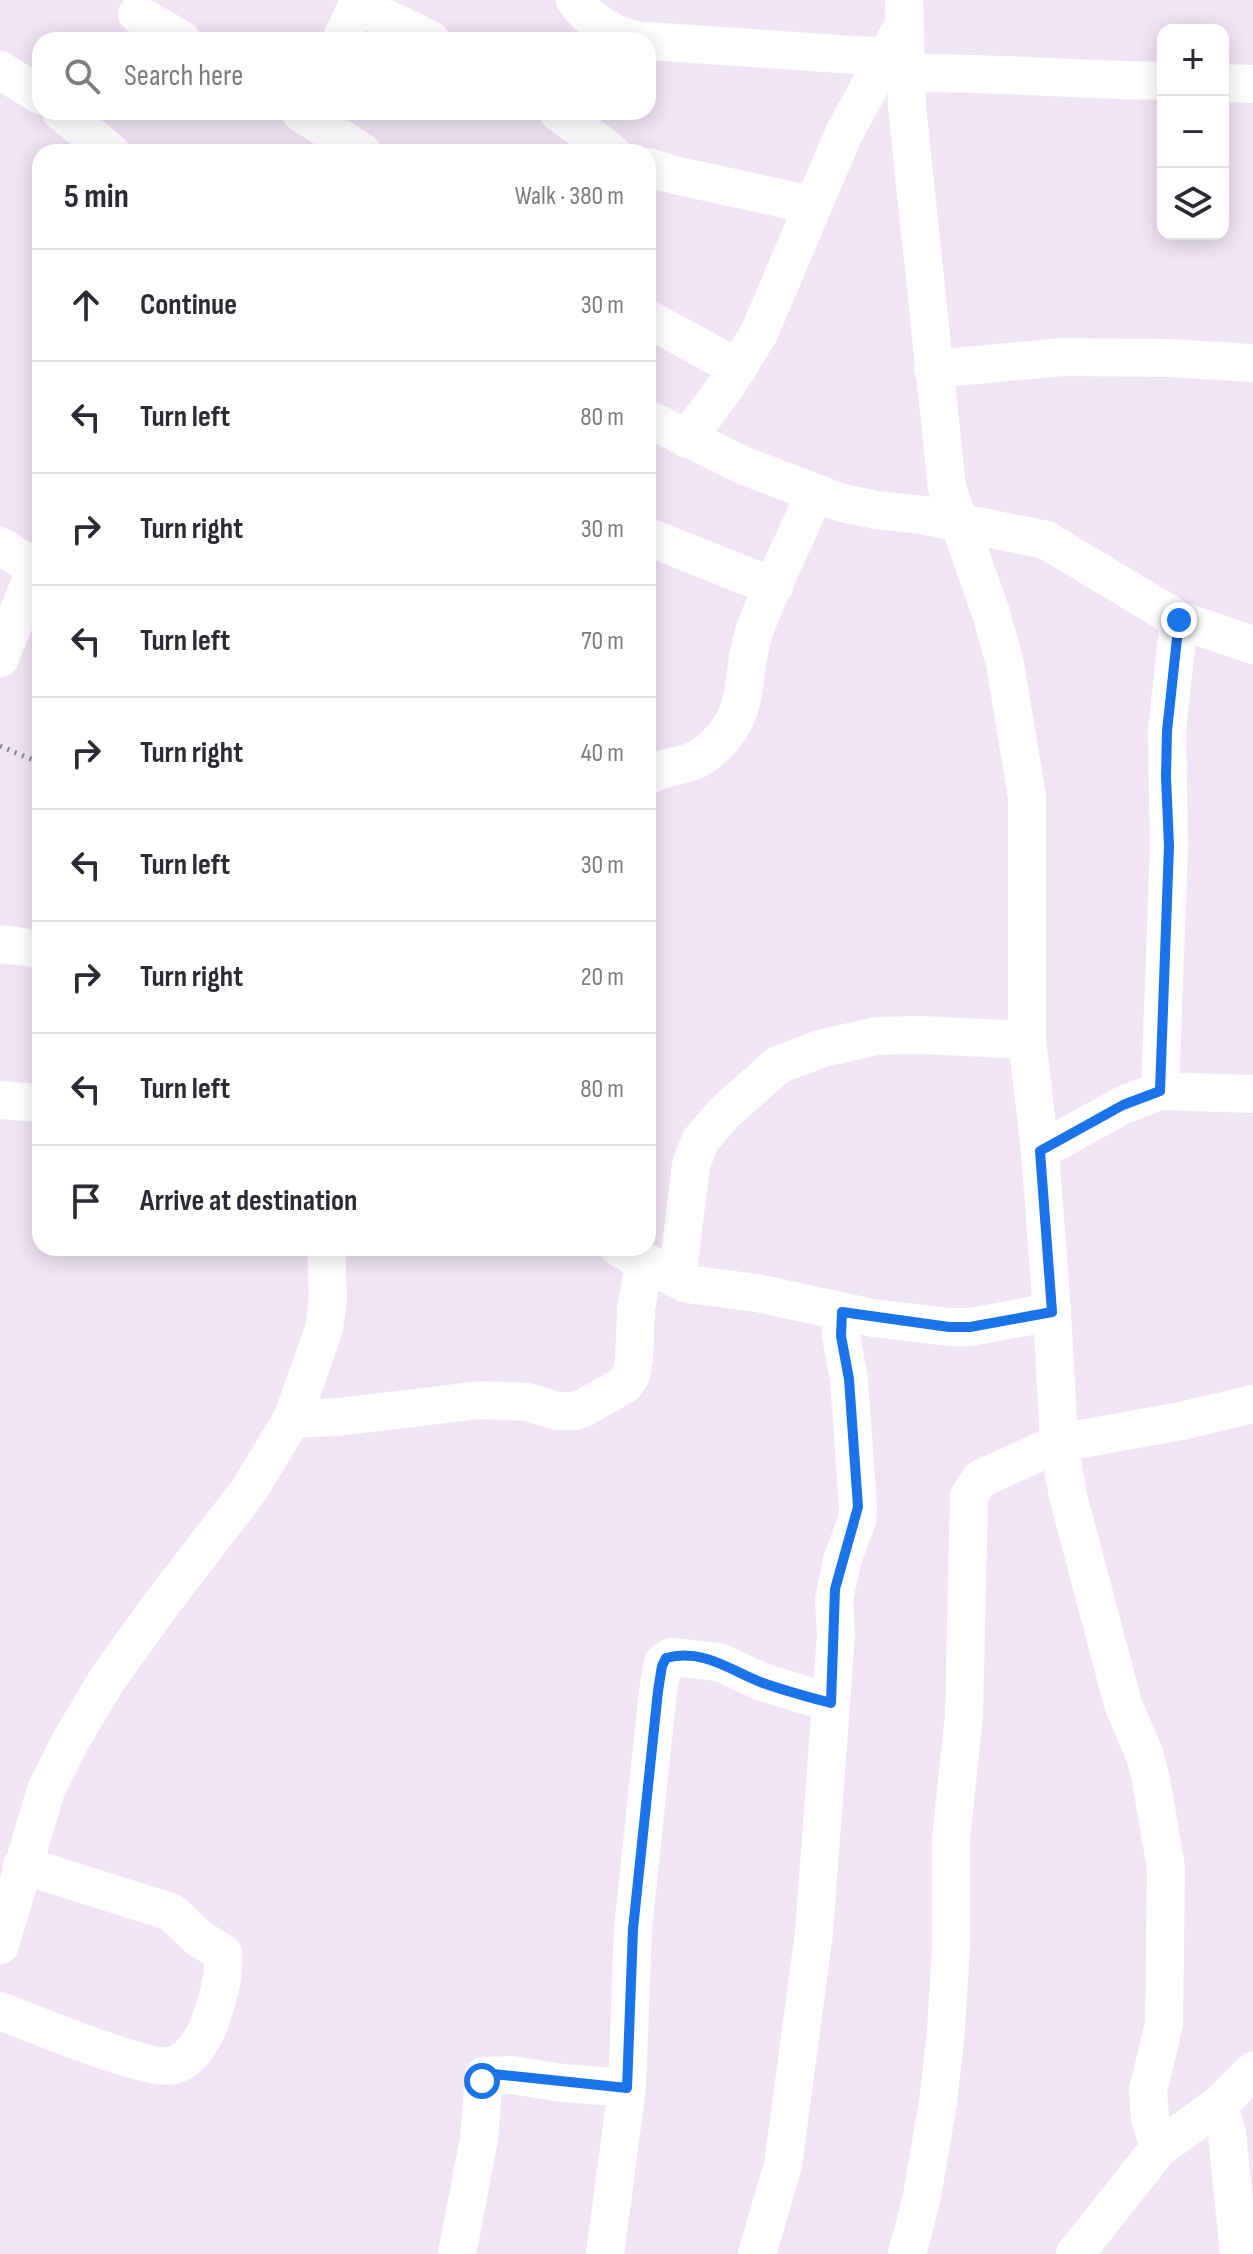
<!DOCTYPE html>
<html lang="en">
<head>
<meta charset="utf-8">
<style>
  body { margin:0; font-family:"Sofia Sans Condensed",sans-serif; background:#f2f2f3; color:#2b2b33 }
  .controls { position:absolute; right:24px; top:24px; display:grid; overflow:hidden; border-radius:16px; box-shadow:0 4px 20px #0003 }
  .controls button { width:72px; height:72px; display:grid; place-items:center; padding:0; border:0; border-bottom:2px solid #e1e1e2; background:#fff; color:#2b2b33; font:40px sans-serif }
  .stop { position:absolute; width:24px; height:24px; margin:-18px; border:6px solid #1a73e8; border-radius:50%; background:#fff }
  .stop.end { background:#1a73e8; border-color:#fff; box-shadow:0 2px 8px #0008 }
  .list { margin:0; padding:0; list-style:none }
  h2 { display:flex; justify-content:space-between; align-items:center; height:104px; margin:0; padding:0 32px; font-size:34px }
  h2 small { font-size:26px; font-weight:400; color:#7c7c81 }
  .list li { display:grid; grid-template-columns:52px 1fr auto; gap:24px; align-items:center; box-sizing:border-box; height:112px; padding:0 32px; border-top:2px solid #e1e1e2 }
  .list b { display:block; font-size:30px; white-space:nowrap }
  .list em { font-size:26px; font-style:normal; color:#7c7c81 }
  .icon { flex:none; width:44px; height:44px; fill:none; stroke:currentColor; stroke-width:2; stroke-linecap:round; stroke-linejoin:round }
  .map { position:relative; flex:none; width:1253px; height:2254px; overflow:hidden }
  .search { position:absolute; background:#fff; box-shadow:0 4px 20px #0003; left:32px; top:32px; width:624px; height:88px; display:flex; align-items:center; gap:20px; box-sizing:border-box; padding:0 28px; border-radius:24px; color:#7c7c81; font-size:30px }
  .panel { position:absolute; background:#fff; box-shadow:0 4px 20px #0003; left:32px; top:144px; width:624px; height:1112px; border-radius:24px }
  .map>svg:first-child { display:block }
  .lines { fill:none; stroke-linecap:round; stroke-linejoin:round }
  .path { stroke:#8c848f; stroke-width:5; stroke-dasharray:2 6; stroke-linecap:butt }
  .street { stroke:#fff; stroke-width:38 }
  .route { stroke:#1a73e8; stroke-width:10 }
</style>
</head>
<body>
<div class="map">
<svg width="1253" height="2254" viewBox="0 0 1253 2254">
  <rect width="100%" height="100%" fill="#f0e5f5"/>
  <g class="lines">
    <polyline class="path" points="0,746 40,763"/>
    <g class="street">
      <path d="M575,0C590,21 610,34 635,40"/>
      <polyline points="904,0 907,107 947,488 991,613 1005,664 1027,797 1027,1040 1040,1151 1052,1312 1059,1443 1068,1496 1123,1704 1145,1756 1151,1780 1166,1868 1164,2024 1148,2091 1150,2118 1159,2148"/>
      <polyline points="358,5 431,40"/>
      <polyline points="137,14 182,40"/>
      <polyline points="341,40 360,0"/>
      <polyline points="648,41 885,57"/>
      <polyline points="0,70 40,95"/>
      <path d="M906,73C992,72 1077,80 1163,81"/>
      <polyline points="1223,83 1253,84"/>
      <polyline points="61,112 111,152"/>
      <polyline points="300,112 362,152"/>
      <polyline points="558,112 611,152"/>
      <polyline points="648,167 674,175 812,205"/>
      <polyline points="648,319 738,368"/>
      <polyline points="933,369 1063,357 1168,358 1253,363"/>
      <polyline points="648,419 747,467 842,503 877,510 922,515 1046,540 1179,620 1253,645"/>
      <polyline points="687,439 728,383 759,333 844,133 904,24"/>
      <polyline points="648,537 774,587"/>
      <polyline points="0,546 36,568 0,658"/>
      <path d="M648,776C672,761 688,771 714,747C755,708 738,676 755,629C772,583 796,539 814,494"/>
      <polyline points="0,944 40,949"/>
      <polyline points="1160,1091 1253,1094"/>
      <polyline points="0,1100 40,1103"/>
      <polyline points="1040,1151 1123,1105 1160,1091 1169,846 1167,731 1179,620"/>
      <polyline points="619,1248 687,1284 757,1293 873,1318 949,1327 970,1327 1052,1312"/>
      <polyline points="677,1279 691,1165 700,1141 724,1113 778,1065 820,1049 876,1036 921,1035 1027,1040"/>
      <polyline points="292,1419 338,1417 480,1400 528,1402 557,1411 575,1411 585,1407 624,1385 631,1375 634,1360 636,1310 644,1263"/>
      <polyline points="0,1945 46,1790 71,1740 108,1678 163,1602 249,1490 292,1419 324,1329 328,1299 326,1248"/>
      <path d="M0,2011C30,2022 150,2073 174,2065C193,2059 205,2036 211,2019C218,1997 225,1976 223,1953L200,1939L171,1912L22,1865"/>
      <polyline points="1219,2105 1227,2133 1239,2254"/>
      <polyline points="457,2254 479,2139 484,2076 512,2075 563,2083 627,2088"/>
      <polyline points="605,2254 627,2088 633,1929 658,1691 663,1663 671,1657 719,1662 762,1682 831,1703"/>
      <polyline points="757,2254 783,2165 814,1933 831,1703 836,1634 834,1599 842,1561 857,1520 858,1507 849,1379 841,1336 842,1312"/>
      <polyline points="907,2254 921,2201 938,2103 946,2031 951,1945 951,1839 964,1716 969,1496 980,1479 1059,1443 1181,1421 1253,1404"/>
      <polyline points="1075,2254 1159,2148 1219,2105 1253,2071"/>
    </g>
  </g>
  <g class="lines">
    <path class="route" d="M482,2081L484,2076L493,2074L627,2088L633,1929L658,1691L662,1666L666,1658C704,1648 731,1671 763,1683C786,1691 808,1697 831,1703L835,1589L858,1507L849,1379L841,1336L842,1312L949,1327H970L1052,1312L1040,1151L1123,1105L1160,1091L1169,846L1166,777L1167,731L1179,620"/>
  </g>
</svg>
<div class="controls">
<button>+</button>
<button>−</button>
<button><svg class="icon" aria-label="layers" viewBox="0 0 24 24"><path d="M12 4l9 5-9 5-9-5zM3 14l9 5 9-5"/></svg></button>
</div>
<div class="stop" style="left:482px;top:2081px"></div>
<div class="stop end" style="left:1179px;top:620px"></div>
<div class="search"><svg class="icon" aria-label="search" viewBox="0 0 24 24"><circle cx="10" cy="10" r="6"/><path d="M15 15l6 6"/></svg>Search here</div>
<section class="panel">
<h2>5 min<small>Walk · 380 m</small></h2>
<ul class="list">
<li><svg class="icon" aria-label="ahead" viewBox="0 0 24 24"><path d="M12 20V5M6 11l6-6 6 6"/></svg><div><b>Continue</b></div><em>30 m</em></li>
<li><svg class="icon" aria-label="left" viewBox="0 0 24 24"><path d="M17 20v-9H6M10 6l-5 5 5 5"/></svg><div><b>Turn left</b></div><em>80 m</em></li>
<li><svg class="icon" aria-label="right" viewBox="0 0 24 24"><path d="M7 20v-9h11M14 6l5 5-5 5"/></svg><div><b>Turn right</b></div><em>30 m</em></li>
<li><svg class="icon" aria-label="left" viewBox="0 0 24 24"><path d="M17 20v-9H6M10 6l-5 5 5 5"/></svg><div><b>Turn left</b></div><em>70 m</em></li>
<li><svg class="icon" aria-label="right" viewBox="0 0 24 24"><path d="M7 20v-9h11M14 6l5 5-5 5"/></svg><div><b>Turn right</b></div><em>40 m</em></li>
<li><svg class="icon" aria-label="left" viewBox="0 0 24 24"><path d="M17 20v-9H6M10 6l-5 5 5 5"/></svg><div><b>Turn left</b></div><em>30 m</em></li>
<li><svg class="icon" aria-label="right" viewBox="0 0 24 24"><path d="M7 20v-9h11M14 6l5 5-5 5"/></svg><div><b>Turn right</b></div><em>20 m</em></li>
<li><svg class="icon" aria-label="left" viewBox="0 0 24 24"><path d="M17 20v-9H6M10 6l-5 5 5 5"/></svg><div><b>Turn left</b></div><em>80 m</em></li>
<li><svg class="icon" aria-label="arrive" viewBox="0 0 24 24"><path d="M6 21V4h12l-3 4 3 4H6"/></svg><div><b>Arrive at destination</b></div></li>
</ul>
</section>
</div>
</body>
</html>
